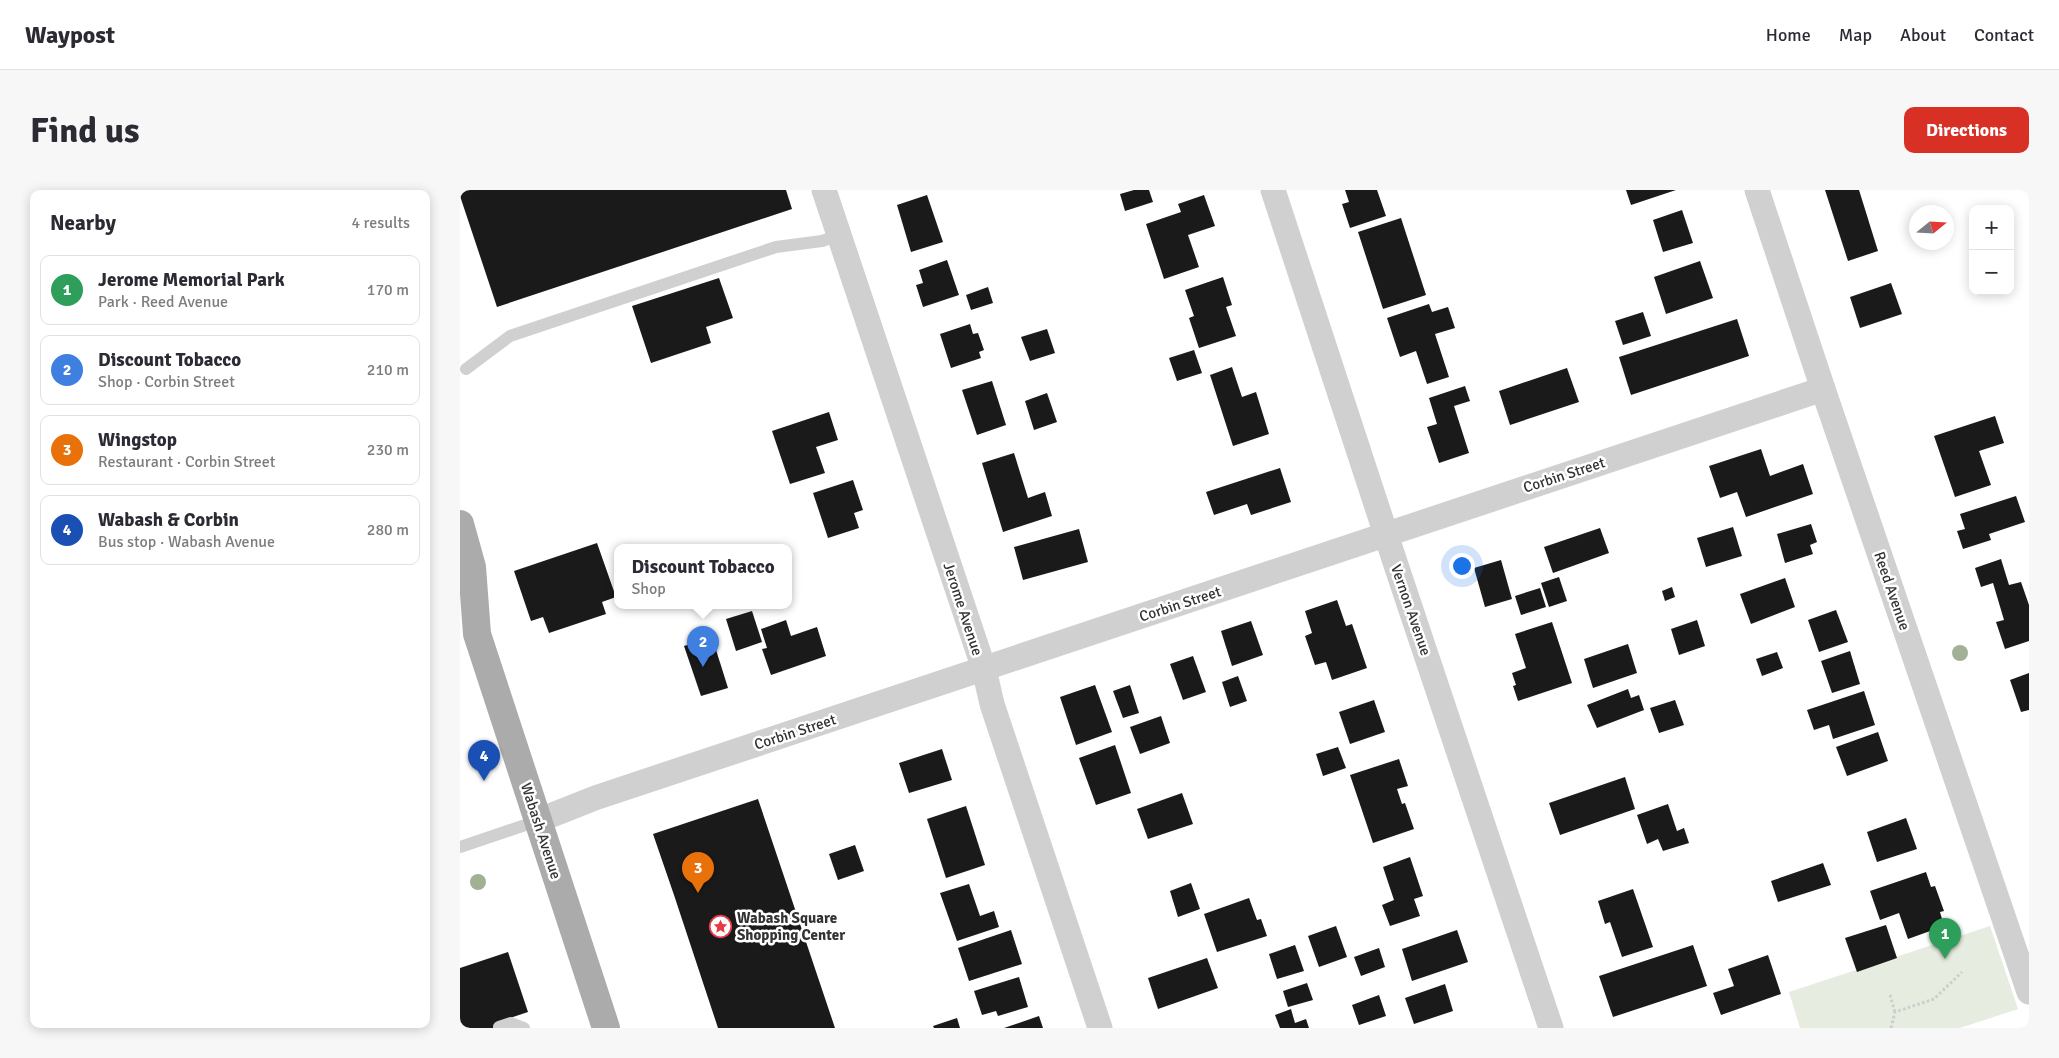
<!DOCTYPE html>
<html lang="en">
<head>
<meta charset="utf-8">
<style>
  body { margin:0; font-family:Signika,sans-serif; background:#f7f7f7; color:#2b2b33 }
  .controls { position:absolute; right:15px; top:15px; display:grid; overflow:hidden; border-radius:10px; box-shadow:0 2px 12px #0003 }
  .controls button { width:45px; height:45px; display:grid; place-items:center; padding:0; border:0; border-bottom:1px solid #e1e1e2; background:#fff; color:#2b2b33; font:25px sans-serif }
  .compass { position:absolute; left:1449px; top:15px; width:45px; height:45px; border-radius:50%; background:#fff; box-shadow:0 2px 12px #0003; rotate:72deg }
  .you { position:absolute; left:1001px; top:375px; width:18px; height:18px; margin:-12px; border:4px solid #fff; border-radius:50%; background:#1a73e8; box-shadow:0 0 0 8px #1a73e833 }
  .badge { display:grid; place-items:center; width:32px; height:32px; border-radius:50%; background:#d93025; color:#fff; font-size:16px; font-weight:700 }
  .pin { position:absolute; translate:-50% -41px; filter:drop-shadow(0 1px 2px #0008) }
  .pin::after { content:''; position:absolute; top:26px; width:18px; height:15px; background:inherit; clip-path:polygon(0 0,100% 0,50% 100%) }
  .popup { position:absolute; left:154px; top:354px; width:178px; height:65px; box-sizing:border-box; display:grid; place-content:center; border-radius:10px; background:#fff; filter:drop-shadow(0 1px 4px #0005); font-size:16px; white-space:nowrap; color:#7c7c81 }
  .popup b { font-size:19px; color:#2b2b33 }
  .popup::after { content:''; position:absolute; left:50%; top:100%; margin-left:-10px; border:10px solid transparent; border-top-color:#fff }
  .list { margin:0; padding:0; list-style:none }
  h2 { display:flex; justify-content:space-between; align-items:center; height:65px; margin:0; padding:0 20px; font-size:21px }
  h2 small { font-size:16px; font-weight:400; color:#7c7c81 }
  .list li { display:grid; grid-template-columns:32px 1fr auto; gap:15px; align-items:center; box-sizing:border-box; height:70px; margin:0 10px 10px; padding:0 10px; border:1px solid #e1e1e2; border-radius:10px }
  .list b { display:block; font-size:19px; white-space:nowrap }
  .list p { margin:0; font-size:16px; white-space:nowrap; color:#7c7c81 }
  .list em { font-size:16px; font-style:normal; color:#7c7c81 }
  .map { position:relative; flex:none; width:1569px; height:838px; overflow:hidden; border-radius:10px }
  header { display:flex; align-items:center; gap:30px; box-sizing:border-box; height:70px; padding:0 25px; background:#fff; border-bottom:1px solid #e1e1e2 }
  header strong { font-size:24px }
  nav { display:flex; gap:28px; margin-inline-start:auto; font-size:18px }
  .intro { display:flex; align-items:center; justify-content:space-between; box-sizing:border-box; height:120px; padding:0 30px }
  h1 { margin:0; font-size:35px }
  .button { padding:12px 22px; border-radius:10px; background:#d93025; color:#fff; font-size:18px; font-weight:700 }
  main { display:flex; gap:30px; padding:0 30px }
  aside { flex:1; background:#fff; border-radius:10px; box-shadow:0 2px 12px #0003 }
  .map>svg:first-child { display:block }
  .green { fill:#e6ecdf }
  .building { fill:#1a1a1a }
  .lines { fill:none; stroke-linecap:round; stroke-linejoin:round }
  .path { stroke:#cdcdcd; stroke-width:3; stroke-dasharray:2.5 2.5; stroke-linecap:butt }
  .service { stroke:#d0d0d0; stroke-width:12 }
  .minor { stroke:#d0d0d0; stroke-width:25 }
  .primary { stroke:#ababab; stroke-width:28 }
  .tree { fill:#a2b095 }
  .labels { text-anchor:middle; stroke-width:5; stroke-linejoin:round; paint-order:stroke }
  .street-label { font-size:15px; fill:#333; stroke:#fff }
  .poi-label { font-size:15px; font-weight:bold; fill:#333; stroke:#fff; text-anchor:start }
</style>
</head>
<body>
<header>
<strong>Waypost</strong>
<nav><a>Home</a><a>Map</a><a>About</a><a>Contact</a></nav>
</header>
<div class="intro"><h1>Find us</h1><a class="button">Directions</a></div>
<main>
<aside>
<h2>Nearby<small>4 results</small></h2>
<ul class="list">
<li><span class="badge" style="background:#2e9e5b">1</span><div><b>Jerome Memorial Park</b><p>Park · Reed Avenue</p></div><em>170 m</em></li>
<li><span class="badge" style="background:#3f7fe0">2</span><div><b>Discount Tobacco</b><p>Shop · Corbin Street</p></div><em>210 m</em></li>
<li><span class="badge" style="background:#e8710a">3</span><div><b>Wingstop</b><p>Restaurant · Corbin Street</p></div><em>230 m</em></li>
<li><span class="badge" style="background:#1a4fb4">4</span><div><b>Wabash &amp; Corbin</b><p>Bus stop · Wabash Avenue</p></div><em>280 m</em></li>
</ul>
</aside>
<div class="map">
<svg width="1569" height="838" viewBox="0 0 1569 838">
  <rect width="100%" height="100%" fill="#fff"/>
  <polygon class="green" points="1530,736 1558,819 1500,838 1340,838 1329,802"/>
  <g class="building">
    <polygon points="6,0 326,0 332,19 37,117 0,6 0,2"/>
    <polygon points="674,0 689,0 693,12 665,21 660,4"/>
    <polygon points="885,0 917,0 926,26 890,38 882,14 889,12"/>
    <polygon points="1166,0 1216,0 1171,15"/>
    <polygon points="1365,0 1399,0 1418,61 1388,71"/>
    <polygon points="467,5 483,52 451,62 437,15"/>
    <polygon points="744,5 755,36 728,45 739,77 704,89 686,34 721,22 718,14"/>
    <polygon points="1222,20 1233,53 1203,62 1193,30"/>
    <polygon points="941,28 966,105 923,119 898,42"/>
    <polygon points="487,70 499,105 463,117 456,95 463,93 459,80"/>
    <polygon points="1240,71 1253,108 1206,124 1194,87"/>
    <polygon points="763,87 772,115 766,117 776,146 739,158 729,128 734,126 725,100"/>
    <polygon points="259,88 273,128 246,137 251,153 191,173 172,116"/>
    <polygon points="1431,93 1442,124 1400,138 1390,107"/>
    <polygon points="528,97 533,113 511,120 506,105"/>
    <polygon points="969,114 972,122 988,117 995,138 975,144 989,187 967,194 956,161 940,167 927,128"/>
    <polygon points="1183,122 1191,146 1163,155 1155,131"/>
    <polygon points="1277,129 1289,166 1171,205 1159,167"/>
    <polygon points="510,134 513,144 518,143 524,160 519,162 521,168 491,178 480,144"/>
    <polygon points="587,139 595,163 570,171 561,147"/>
    <polygon points="734,160 742,183 717,191 709,168"/>
    <polygon points="772,177 782,207 796,202 809,244 773,256 750,185"/>
    <polygon points="1107,178 1119,212 1050,235 1039,201"/>
    <polygon points="532,191 546,235 517,245 502,200"/>
    <polygon points="1005,196 1010,211 994,216 1009,263 979,273 967,237 977,234 969,208"/>
    <polygon points="587,203 597,232 574,240 565,211"/>
    <polygon points="369,222 378,250 356,257 365,283 330,294 312,241"/>
    <polygon points="1535,226 1544,253 1519,261 1531,295 1495,307 1474,246"/>
    <polygon points="1301,259 1310,286 1343,274 1353,304 1286,327 1277,302 1260,308 1249,276"/>
    <polygon points="554,263 568,308 585,302 592,326 543,342 522,273"/>
    <polygon points="820,278 831,312 791,325 787,314 754,325 746,302"/>
    <polygon points="393,290 403,320 394,323 399,338 368,348 353,303"/>
    <polygon points="1556,306 1565,332 1529,344 1531,350 1503,359 1497,341 1505,339 1500,324"/>
    <polygon points="1351,334 1357,352 1350,355 1353,364 1325,373 1317,344"/>
    <polygon points="1273,337 1282,366 1246,377 1237,348"/>
    <polygon points="1140,338 1149,363 1093,383 1084,357"/>
    <polygon points="619,339 628,372 563,390 554,357"/>
    <polygon points="137,353 156,407 142,412 146,424 89,443 83,427 71,431 54,381"/>
    <polygon points="1541,369 1549,395 1561,392 1569,415 1569,451 1545,459 1536,432 1544,430 1533,393 1521,397 1515,378"/>
    <polygon points="1041,370 1052,409 1025,417 1014,378"/>
    <polygon points="1099,387 1107,411 1089,417 1081,393"/>
    <polygon points="1325,388 1335,417 1291,434 1280,404"/>
    <polygon points="1212,397 1215,407 1205,411 1202,401"/>
    <polygon points="1080,398 1086,417 1061,425 1055,406"/>
    <polygon points="877,410 886,436 892,434 907,478 872,490 866,472 855,475 845,446 852,443 845,421"/>
    <polygon points="1376,420 1388,452 1359,462 1348,430"/>
    <polygon points="292,421 302,452 276,461 266,429"/>
    <polygon points="326,430 331,446 357,437 366,466 311,485 302,459 307,458 301,439"/>
    <polygon points="1237,430 1245,456 1219,465 1211,439"/>
    <polygon points="791,431 803,465 772,476 761,441"/>
    <polygon points="1092,432 1112,493 1058,511 1053,496 1056,495 1052,483 1066,478 1055,444"/>
    <polygon points="252,447 268,498 241,506 224,456"/>
    <polygon points="1168,454 1177,483 1133,498 1124,469"/>
    <polygon points="1390,461 1400,494 1372,503 1361,471"/>
    <polygon points="1317,462 1323,478 1302,486 1296,469"/>
    <polygon points="733,466 746,502 723,510 710,474"/>
    <polygon points="1569,483 1569,520 1561,522 1550,490"/>
    <polygon points="778,486 787,511 770,517 762,492"/>
    <polygon points="635,495 652,542 616,555 600,507"/>
    <polygon points="670,495 679,523 663,528 653,501"/>
    <polygon points="1168,499 1171,508 1179,505 1184,520 1137,538 1127,515"/>
    <polygon points="1404,501 1415,535 1373,549 1369,535 1354,540 1347,520"/>
    <polygon points="914,510 925,542 890,554 879,522"/>
    <polygon points="1215,510 1224,535 1199,543 1190,518"/>
    <polygon points="701,526 710,553 680,564 670,537"/>
    <polygon points="1418,542 1428,571 1387,586 1376,557"/>
    <polygon points="655,555 671,603 636,615 619,568"/>
    <polygon points="878,557 886,578 863,586 856,564"/>
    <polygon points="482,559 492,590 449,603 439,573"/>
    <polygon points="939,569 948,596 937,599 942,614 945,613 954,639 913,653 890,585"/>
    <polygon points="1165,587 1175,619 1100,645 1089,613"/>
    <polygon points="722,603 733,634 688,649 677,619"/>
    <polygon points="298,609 375,838 258,838 214,705 193,644"/>
    <polygon points="1208,614 1217,641 1224,638 1229,653 1203,661 1198,649 1187,654 1177,625"/>
    <polygon points="506,616 525,675 486,688 467,629"/>
    <polygon points="1446,628 1457,659 1417,672 1407,642"/>
    <polygon points="395,655 404,681 378,690 369,664"/>
    <polygon points="950,667 963,706 954,709 960,726 930,736 922,715 934,710 923,677"/>
    <polygon points="1363,673 1371,695 1318,712 1311,691"/>
    <polygon points="1466,682 1471,697 1475,696 1484,721 1480,722 1484,736 1448,749 1439,723 1420,730 1410,701"/>
    <polygon points="731,693 740,719 718,727 710,701"/>
    <polygon points="509,694 520,726 534,721 539,737 497,751 480,703"/>
    <polygon points="1173,699 1193,757 1162,767 1150,732 1145,734 1138,711"/>
    <polygon points="789,708 797,730 801,729 807,746 757,762 744,724"/>
    <polygon points="1426,735 1437,768 1397,782 1385,748"/>
    <polygon points="876,736 887,767 859,777 848,746"/>
    <polygon points="551,740 562,774 509,791 498,758"/>
    <polygon points="997,740 1008,772 952,791 942,759"/>
    <polygon points="835,755 844,781 817,789 809,764"/>
    <polygon points="1233,755 1247,796 1153,827 1139,786"/>
    <polygon points="919,758 925,777 901,786 894,767"/>
    <polygon points="48,762 68,822 35,833 37,838 0,838 0,778"/>
    <polygon points="1308,765 1321,804 1261,825 1253,803 1274,796 1268,779"/>
    <polygon points="747,768 758,798 698,819 688,788"/>
    <polygon points="559,787 568,817 538,826 536,821 522,825 514,801"/>
    <polygon points="847,793 853,810 828,817 823,801"/>
    <polygon points="985,794 993,821 954,834 945,808"/>
    <polygon points="919,805 926,826 899,835 892,815"/>
    <polygon points="831,819 835,833 846,829 849,838 820,838 815,825"/>
    <polygon points="579,826 583,838 544,838"/>
    <polygon points="497,828 500,838 474,838 473,836"/>
  </g>
  <g class="lines">
    <g class="path">
      <polyline points="1430,805 1435,822"/>
      <polyline points="1431,838 1435,822 1474,809 1502,782"/>
    </g>
    <g class="service">
      <polyline points="6,179 50,146 316,57 362,51 379,45"/>
      <polyline points="0,657 77,631"/>
      <polyline points="39,837 51,833 64,838"/>
    </g>
    <g class="minor">
      <polyline points="364,0 524,479 532,514 640,838"/>
      <polyline points="813,0 937,378 1091,838"/>
      <polyline points="1297,0 1363,199 1569,802"/>
      <polyline points="77,631 135,608 1363,199"/>
    </g>
    <polyline class="primary" points="0,334 12,377 17,444 146,838"/>
  </g>
  <g class="tree">
    <circle cx="1500" cy="463" r="8"/>
    <circle cx="18" cy="692" r="8"/>
  </g>
  <defs>
    <symbol id="sight-ring" viewBox="-11 -11 22 22"><circle r="9.5" fill="#fff" stroke="#e63946" stroke-width="1.5"/><path d="M0-6L1.8-2.2L6-1.7L2.9 1.2L3.7 5.4L0 3.3L-3.7 5.4L-2.9 1.2L-6-1.7L-1.8-2.2Z" fill="#e63946"/></symbol>
  </defs>
  <g fill-rule="evenodd">
    <use href="#sight-ring" x="248" y="724" width="25" height="25"/>
  </g>
  <g class="labels">
    <g class="street-label">
      <text transform="translate(1104 285) rotate(-18)" y="5">Corbin Street</text>
      <text transform="translate(1432 401) rotate(71)" y="5">Reed Avenue</text>
      <text transform="translate(720 414) rotate(-18)" y="5">Corbin Street</text>
      <text transform="translate(503 419) rotate(72)" y="5">Jerome Avenue</text>
      <text transform="translate(951 420) rotate(71)" y="5">Vernon Avenue</text>
      <text transform="translate(335 542) rotate(-18)" y="5">Corbin Street</text>
      <text transform="translate(81 641) rotate(72)" y="5">Wabash Avenue</text>
    </g>
    <g class="poi-label">
      <text x="277" y="733">Wabash Square<tspan x="277" dy="17">Shopping Center</tspan></text>
    </g>
  </g>
</svg>
<div class="controls">
<button>+</button>
<button>−</button>
</div>
<svg class="compass" viewBox="-18 -18 36 36"><path d="M0-13l5 13h-10z" fill="#e53935"/><path d="M0 13l5-13h-10z" fill="#7c7c81"/></svg>
<div class="you"></div>
<div class="pin badge" style="left:1485px;top:769px;background:#2e9e5b">1</div>
<div class="pin badge" style="left:243px;top:477px;background:#3f7fe0">2</div>
<div class="popup"><b>Discount Tobacco</b>Shop</div>
<div class="pin badge" style="left:238px;top:703px;background:#e8710a">3</div>
<div class="pin badge" style="left:24px;top:591px;background:#1a4fb4">4</div>
</div>
</main>
</body>
</html>
